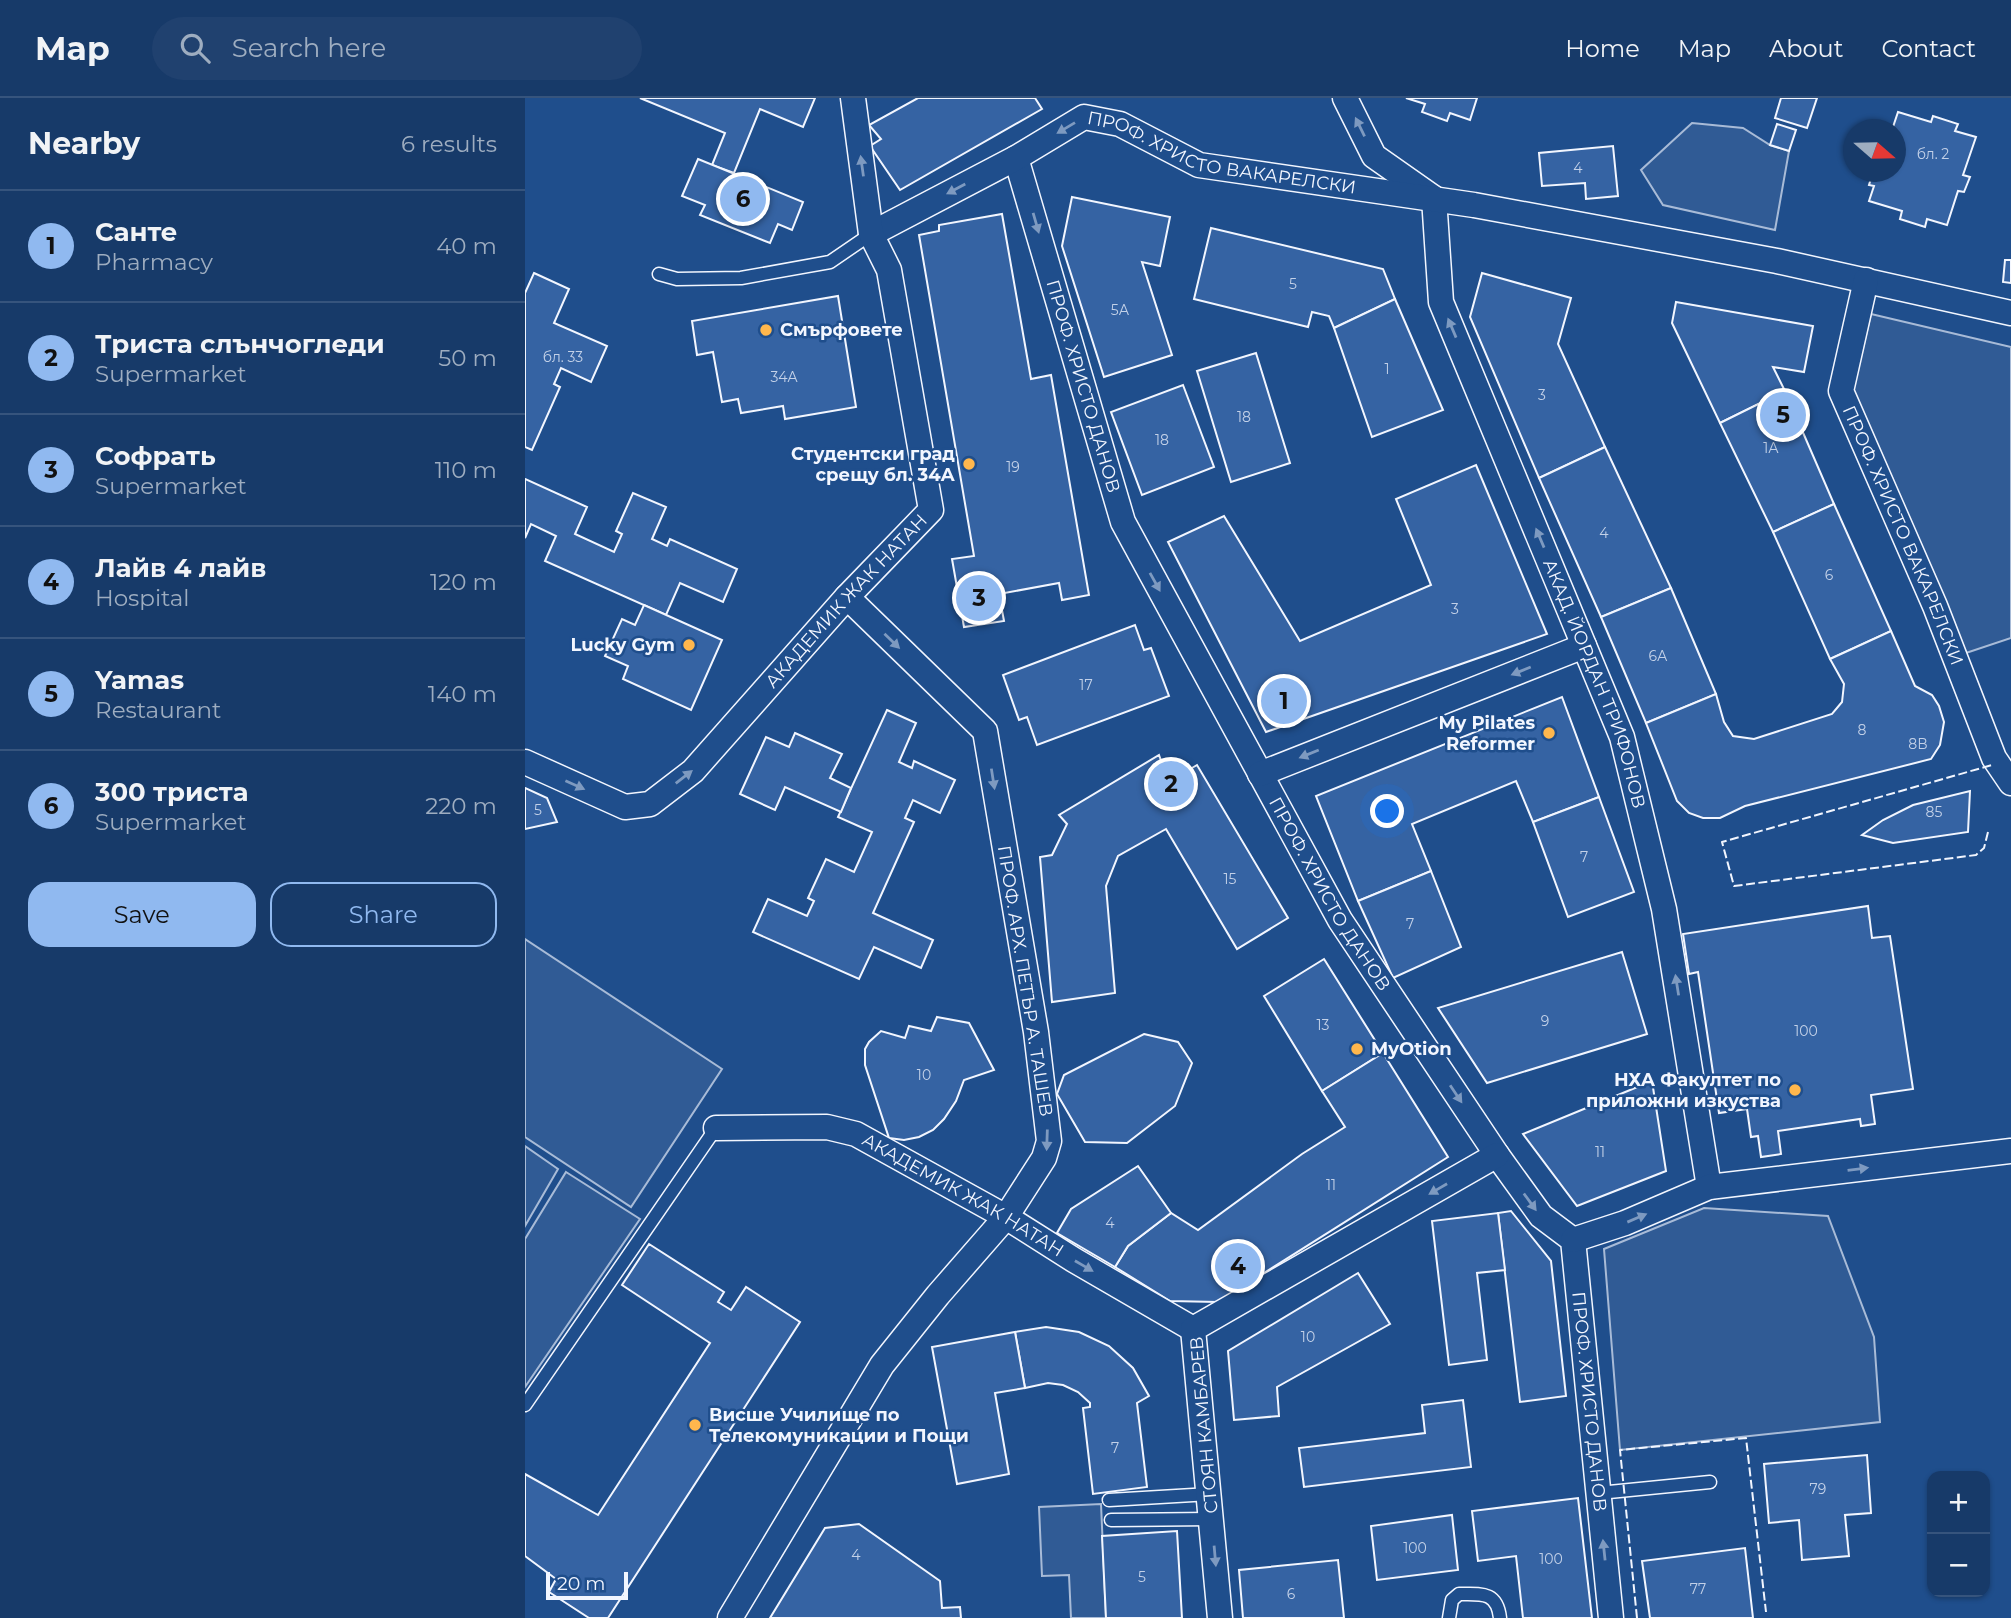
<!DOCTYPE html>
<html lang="en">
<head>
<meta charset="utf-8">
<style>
  body { margin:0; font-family:Montserrat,sans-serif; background:#20416f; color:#f1f3f6 }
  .controls { position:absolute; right:21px; bottom:21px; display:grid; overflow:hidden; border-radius:14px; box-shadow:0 2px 5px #0004 }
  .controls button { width:63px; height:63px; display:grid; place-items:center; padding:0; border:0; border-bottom:2px solid #36547d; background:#173a69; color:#f1f3f6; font:35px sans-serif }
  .compass { position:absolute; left:1318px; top:21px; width:63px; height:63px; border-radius:50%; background:#173a69; box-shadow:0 2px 5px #0004; rotate:110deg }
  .scale { position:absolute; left:21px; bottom:18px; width:82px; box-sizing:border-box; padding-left:7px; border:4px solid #f2f6ff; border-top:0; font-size:19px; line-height:24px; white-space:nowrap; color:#f2f6ff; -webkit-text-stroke:5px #1f4e8c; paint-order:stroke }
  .you { position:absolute; left:863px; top:714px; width:24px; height:24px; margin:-18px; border:5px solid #fff; border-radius:50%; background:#1a73e8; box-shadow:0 0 0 10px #1a73e833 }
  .badge { display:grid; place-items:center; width:46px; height:46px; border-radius:50%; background:#90b9f0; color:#111; font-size:23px; font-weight:700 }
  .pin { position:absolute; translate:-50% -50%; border:4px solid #fff; box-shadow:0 2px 7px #0006 }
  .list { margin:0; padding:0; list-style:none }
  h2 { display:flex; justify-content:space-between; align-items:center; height:91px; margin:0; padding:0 28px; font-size:30px }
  h2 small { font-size:23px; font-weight:400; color:#9eadc0 }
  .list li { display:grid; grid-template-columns:46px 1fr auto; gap:21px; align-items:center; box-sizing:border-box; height:112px; padding:0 28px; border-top:2px solid #36547d }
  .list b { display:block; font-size:26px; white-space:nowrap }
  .list p { margin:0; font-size:23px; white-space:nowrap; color:#9eadc0 }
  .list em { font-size:23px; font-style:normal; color:#9eadc0 }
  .actions { display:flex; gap:14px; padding:21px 28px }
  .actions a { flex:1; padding:16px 0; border:2px solid #90b9f0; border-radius:21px; text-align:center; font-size:24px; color:#90b9f0 }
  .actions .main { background:#90b9f0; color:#111 }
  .icon { flex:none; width:38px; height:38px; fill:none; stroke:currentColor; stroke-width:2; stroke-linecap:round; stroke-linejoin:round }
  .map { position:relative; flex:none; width:1486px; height:1520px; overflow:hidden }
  header { display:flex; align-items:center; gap:42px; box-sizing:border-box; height:98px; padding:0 35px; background:#173a69; border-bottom:2px solid #36547d }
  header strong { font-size:33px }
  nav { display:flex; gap:38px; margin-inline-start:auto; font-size:24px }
  .search { width:490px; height:63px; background:#20416f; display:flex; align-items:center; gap:18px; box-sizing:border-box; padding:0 24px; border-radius:38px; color:#9eadc0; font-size:26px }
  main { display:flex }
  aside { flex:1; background:#173a69 }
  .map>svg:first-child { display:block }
  .built { fill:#305b95; stroke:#a8bbd7; stroke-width:2 }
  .building { fill:#3563a3; stroke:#f2f6ff; stroke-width:2 }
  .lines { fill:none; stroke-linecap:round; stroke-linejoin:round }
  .lane-casing { stroke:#f2f6ff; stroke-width:15 }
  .street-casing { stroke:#f2f6ff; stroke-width:27 }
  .lane { stroke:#1f4e8c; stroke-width:12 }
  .street { stroke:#1f4e8c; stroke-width:24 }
  .fence { stroke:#f2f6ff; stroke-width:2; stroke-dasharray:9 3.5; stroke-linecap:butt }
  .oneway { fill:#7e9ac0 }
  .poi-dot { fill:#ffb74d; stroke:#1f4e8c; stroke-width:2.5 }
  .labels { text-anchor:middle; stroke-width:5; stroke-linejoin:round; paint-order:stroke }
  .number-label { font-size:14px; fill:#c3d1e8 }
  .street-label { font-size:18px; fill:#f2f6ff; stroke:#1f4e8c }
  .poi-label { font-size:18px; font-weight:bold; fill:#f2f6ff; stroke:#1f4e8c; text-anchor:end }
</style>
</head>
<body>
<header>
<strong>Map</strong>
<div class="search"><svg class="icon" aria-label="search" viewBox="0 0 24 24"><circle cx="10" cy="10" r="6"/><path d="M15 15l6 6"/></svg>Search here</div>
<nav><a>Home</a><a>Map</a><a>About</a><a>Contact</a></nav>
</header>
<main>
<aside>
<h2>Nearby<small>6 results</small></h2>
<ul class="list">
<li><span class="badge">1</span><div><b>Санте</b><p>Pharmacy</p></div><em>40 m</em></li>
<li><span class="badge">2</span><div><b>Триста слънчогледи</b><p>Supermarket</p></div><em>50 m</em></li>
<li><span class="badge">3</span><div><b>Софрать</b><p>Supermarket</p></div><em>110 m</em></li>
<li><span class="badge">4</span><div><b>Лайв 4 лайв</b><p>Hospital</p></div><em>120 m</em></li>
<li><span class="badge">5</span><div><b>Yamas</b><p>Restaurant</p></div><em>140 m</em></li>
<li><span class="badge">6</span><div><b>300 триста</b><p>Supermarket</p></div><em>220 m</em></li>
</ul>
<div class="actions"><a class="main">Save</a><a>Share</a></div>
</aside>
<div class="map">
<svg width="1486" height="1520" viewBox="0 0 1486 1520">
  <rect width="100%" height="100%" fill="#1f4e8c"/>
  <g class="built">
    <polygon points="1167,25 1218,30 1245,47 1264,53 1250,132 1138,107 1116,72"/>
    <polygon points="1346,216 1486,249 1486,540 1441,555 1328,292"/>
    <polygon points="0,841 197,971 106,1109 0,1039"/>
    <polygon points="0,1048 33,1071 0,1128"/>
    <polygon points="41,1074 115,1121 0,1289 0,1141"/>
    <polygon points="1179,1110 1303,1118 1349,1239 1355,1324 1095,1352 1079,1151"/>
    <polygon points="576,1406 581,1520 546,1520 544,1477 517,1478 514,1409"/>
  </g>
  <g class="building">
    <polygon points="115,0 290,0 278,29 235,11 209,75 187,67 200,35"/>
    <polygon points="393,0 510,0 517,11 375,92 345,48 356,41 344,27"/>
    <polygon points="881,0 952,0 945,22 925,15 922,23 897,14 900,6"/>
    <polygon points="1256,0 1292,0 1282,30 1250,20"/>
    <polygon points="1373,14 1406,24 1408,18 1433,26 1430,33 1451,39 1438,77 1445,79 1439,94 1433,93 1422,127 1402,121 1400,129 1375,121 1377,113 1344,103 1349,88 1344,87 1348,74 1370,74 1370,32 1367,32"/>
    <polygon points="1252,26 1271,32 1264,53 1245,47"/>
    <polygon points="1088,48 1093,98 1061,101 1060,85 1017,88 1014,55"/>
    <polygon points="173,61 278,104 267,132 253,126 245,145 175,117 180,107 157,98"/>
    <polygon points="547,99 645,119 635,168 617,164 647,257 579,279 537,148"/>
    <polygon points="477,116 506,281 526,277 564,497 537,502 534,485 474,496 479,523 439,529 427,461 449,458 394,137 414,133 414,127"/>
    <polygon points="686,130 858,171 870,201 809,230 804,218 787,214 783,229 669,201"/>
    <polygon points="1480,162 1486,162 1486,185 1478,184"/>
    <polygon points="9,175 44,191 29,225 82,248 66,284 36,270 29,286 35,289 7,352 0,349 0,195"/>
    <polygon points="957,175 1046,200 1033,246 1080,349 1014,380 945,219"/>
    <polygon points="313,198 331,309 260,321 258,308 216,315 213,301 197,304 188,254 172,257 167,223"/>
    <polygon points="870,201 918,312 847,339 809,230"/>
    <polygon points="1151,204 1288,228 1279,274 1248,269 1260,293 1195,325 1147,225"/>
    <polygon points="731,255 765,365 706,384 672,273"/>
    <polygon points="658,287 689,369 617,397 586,314"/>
    <polygon points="1260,293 1309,406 1248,434 1195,325"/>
    <polygon points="1080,349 1146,490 1076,519 1014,380"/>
    <polygon points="951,367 1022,536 741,634 643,444 699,418 775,543 906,487 871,401"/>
    <polygon points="0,381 62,409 50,436 89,454 97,436 91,433 108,395 141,409 127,441 142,448 145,441 212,471 198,504 155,485 141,517 20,463 31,438 6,426 0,440"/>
    <polygon points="1309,406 1366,533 1305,561 1248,434"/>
    <polygon points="1146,490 1191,596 1121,625 1076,519"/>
    <polygon points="119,507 197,542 166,612 98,581 103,568 80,558 97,521 110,527"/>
    <polygon points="610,527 619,552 626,550 644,598 512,647 502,619 494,622 478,577"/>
    <polygon points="1366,533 1390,588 1407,597 1414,608 1419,624 1415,647 1406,661 1220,708 1195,720 1178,720 1164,715 1152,703 1121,625 1191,596 1199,624 1208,638 1229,641 1307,616 1317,604 1319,586 1305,561"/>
    <polygon points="1037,599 1074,699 1008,724 991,683 887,726 906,773 833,803 791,698"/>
    <polygon points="362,612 391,625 374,664 387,670 389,663 430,682 415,715 388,702 380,720 389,724 348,815 408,842 396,870 349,849 334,881 228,834 243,801 282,818 289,803 283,800 301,761 329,774 347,734 313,719"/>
    <polygon points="270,635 317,656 305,680 326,690 316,714 260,689 250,712 215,696 241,639 264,649"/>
    <polygon points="634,657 639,671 655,677 672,667 763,820 712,851 641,731 593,758 581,788 590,895 527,904 515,759 527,757 542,726 534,717"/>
    <polygon points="0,690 22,700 32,724 0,731"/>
    <polygon points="1445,693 1443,734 1368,745 1337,737 1358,722 1388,707"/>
    <polygon points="1074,699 1109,794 1043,819 1008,724"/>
    <polygon points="906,773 936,849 868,880 833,803"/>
    <polygon points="1343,808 1347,840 1365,838 1388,991 1346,997 1350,1026 1336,1028 1335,1021 1253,1033 1256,1056 1236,1059 1233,1038 1226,1039 1222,1011 1194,1015 1173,874 1164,876 1158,836"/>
    <polygon points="1097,854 1122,936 962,985 913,910"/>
    <polygon points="799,861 858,955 797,993 739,898"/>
    <polygon points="412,919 444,925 469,972 439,982 431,1003 419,1021 408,1032 394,1039 379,1042 364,1040 340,967 340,951 344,944 356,933 380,940 384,928 406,933"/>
    <polygon points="619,936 653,944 667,965 650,1008 602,1045 560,1044 532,996 539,977"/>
    <polygon points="858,955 923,1059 693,1204 645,1203 590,1169 603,1148 646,1115 673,1132 777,1056 820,1029 797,993"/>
    <polygon points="1127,983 1141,1073 1052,1108 998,1036"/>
    <polygon points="613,1068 646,1115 603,1148 590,1169 532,1135 546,1111"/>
    <polygon points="986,1113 1026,1163 1041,1298 995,1304 973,1115"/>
    <polygon points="973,1115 980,1172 952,1175 962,1262 924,1267 907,1123"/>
    <polygon points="124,1146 199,1194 193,1204 206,1212 221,1189 275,1224 83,1520 64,1520 24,1494 31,1481 0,1458 0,1376 73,1417 185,1245 97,1187"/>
    <polygon points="833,1175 865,1226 752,1289 754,1318 709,1322 703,1253"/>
    <polygon points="521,1229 554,1234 584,1248 608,1270 624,1298 612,1305 622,1389 568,1396 558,1310 565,1309 565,1305 553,1294 538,1287 523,1285 500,1290 490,1234"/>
    <polygon points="490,1234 500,1290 470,1295 484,1376 432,1386 407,1249"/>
    <polygon points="938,1302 946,1369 779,1389 774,1350 900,1335 897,1307"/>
    <polygon points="1342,1357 1346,1415 1320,1417 1324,1458 1277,1462 1274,1422 1244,1425 1239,1366"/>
    <polygon points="1053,1400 1067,1520 998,1520 991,1458 953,1463 947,1413"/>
    <polygon points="927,1417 933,1472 852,1482 846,1428"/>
    <polygon points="334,1426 415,1483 417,1510 435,1509 436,1520 245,1520 300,1430"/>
    <polygon points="652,1433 657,1520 581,1520 577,1438"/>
    <polygon points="1220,1450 1228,1520 1125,1520 1117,1463"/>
    <polygon points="813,1462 819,1520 718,1520 714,1472"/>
  </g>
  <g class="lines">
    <defs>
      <g id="lane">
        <polyline points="134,176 152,181 216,180 305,164 346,136"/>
        <polyline points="0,1307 191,1030"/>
        <polyline points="1074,1395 1185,1384"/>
        <polyline points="584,1402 685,1396"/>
        <polyline points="586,1422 687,1421"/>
        <path d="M924,1520L927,1502L934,1496C956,1496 972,1493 975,1520"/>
      </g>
      <g id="street">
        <polyline points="820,0 849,58 906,98"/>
        <path id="s1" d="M491,60L598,424L815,822L972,1057L1016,1118L1048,1142L1086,1520"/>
        <path id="s2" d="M909,100L916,204L1097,639L1139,811L1184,1089"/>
        <path id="s3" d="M346,136L491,60L559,19L595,26L674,67L949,107L1252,163L1486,215"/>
        <path id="s4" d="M1341,182L1316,293L1410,508L1469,660L1486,685"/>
        <path id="s5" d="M0,664L100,709L125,706L168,673L322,499L406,412L364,172L346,136L328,0"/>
        <polyline points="735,676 1059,548"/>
        <path id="s6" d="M191,1030L302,1029L331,1036L481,1119L549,1162L668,1231"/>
        <polyline points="1048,1142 1100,1125 1184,1089 1486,1053"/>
        <polyline points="205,1520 357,1267 413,1197 481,1119 519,1060 524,1043 511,934 460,633 322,499"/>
        <polyline points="695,1520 668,1231 972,1057"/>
      </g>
    </defs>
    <use href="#lane" class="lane-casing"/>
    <use href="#street" class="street-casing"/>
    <use href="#lane" class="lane"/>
    <use href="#street" class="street"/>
    <g class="fence">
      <polyline points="1463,734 1459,750 1451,757 1209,788 1197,744 1467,667"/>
      <polyline points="1112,1520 1095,1352 1221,1340 1241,1514"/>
    </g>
  </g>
  <defs><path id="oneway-solid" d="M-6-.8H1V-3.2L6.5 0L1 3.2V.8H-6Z" transform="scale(1.75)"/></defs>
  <g class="oneway">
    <use href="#oneway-solid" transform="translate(835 29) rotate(-116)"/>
    <use href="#oneway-solid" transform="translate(541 30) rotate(149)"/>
    <use href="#oneway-solid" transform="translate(337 68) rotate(-98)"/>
    <use href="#oneway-solid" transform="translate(431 91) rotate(152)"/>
    <use href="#oneway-solid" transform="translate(511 125) rotate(74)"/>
    <use href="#oneway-solid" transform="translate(927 230) rotate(-113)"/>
    <use href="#oneway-solid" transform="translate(1015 440) rotate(-113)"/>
    <use href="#oneway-solid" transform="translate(630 484) rotate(61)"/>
    <use href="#oneway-solid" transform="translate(367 543) rotate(44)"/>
    <use href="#oneway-solid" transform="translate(996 573) rotate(158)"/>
    <use href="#oneway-solid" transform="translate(784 656) rotate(158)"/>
    <use href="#oneway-solid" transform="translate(159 679) rotate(-38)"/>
    <use href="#oneway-solid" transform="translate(468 681) rotate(81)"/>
    <use href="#oneway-solid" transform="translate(50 687) rotate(24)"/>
    <use href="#oneway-solid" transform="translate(1152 887) rotate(-99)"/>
    <use href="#oneway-solid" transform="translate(931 996) rotate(56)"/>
    <use href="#oneway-solid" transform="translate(522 1042) rotate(92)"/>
    <use href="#oneway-solid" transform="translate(1333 1071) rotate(-7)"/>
    <use href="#oneway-solid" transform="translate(913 1091) rotate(150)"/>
    <use href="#oneway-solid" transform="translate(1005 1104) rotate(54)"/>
    <use href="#oneway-solid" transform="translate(1112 1120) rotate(-23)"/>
    <use href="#oneway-solid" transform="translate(559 1168) rotate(30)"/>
    <use href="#oneway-solid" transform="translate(1079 1452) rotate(-96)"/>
    <use href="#oneway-solid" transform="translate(690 1458) rotate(85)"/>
  </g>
  <g class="poi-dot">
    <circle cx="241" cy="232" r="7"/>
    <circle cx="444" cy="366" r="7"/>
    <circle cx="164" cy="547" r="7"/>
    <circle cx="1024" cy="635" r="7"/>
    <circle cx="832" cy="951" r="7"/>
    <circle cx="1270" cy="992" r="7"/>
    <circle cx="170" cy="1327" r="7"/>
  </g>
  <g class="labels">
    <g class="number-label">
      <text x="1408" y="61">бл. 2</text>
      <text x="1053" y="75">4</text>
      <text x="768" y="191">5</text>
      <text x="595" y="217">5А</text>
      <text x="38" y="264">бл. 33</text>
      <text x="862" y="276">1</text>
      <text x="259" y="284">34A</text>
      <text x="1017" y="302">3</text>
      <text x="719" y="324">18</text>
      <text x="637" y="347">18</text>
      <text x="1246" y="355">1А</text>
      <text x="488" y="374">19</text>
      <text x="1079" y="440">4</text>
      <text x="1304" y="482">6</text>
      <text x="930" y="516">3</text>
      <text x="1133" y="563">6А</text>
      <text x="561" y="592">17</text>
      <text x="1337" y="637">8</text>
      <text x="1393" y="651">8В</text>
      <text x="13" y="717">5</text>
      <text x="1409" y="719">85</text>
      <text x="1059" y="764">7</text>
      <text x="705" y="786">15</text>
      <text x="885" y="831">7</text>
      <text x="1020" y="928">9</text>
      <text x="798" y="932">13</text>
      <text x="1281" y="938">100</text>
      <text x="399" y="982">10</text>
      <text x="1075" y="1059">11</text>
      <text x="806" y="1092">11</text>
      <text x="585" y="1130">4</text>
      <text x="783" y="1244">10</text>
      <text x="590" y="1355">7</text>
      <text x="1293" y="1396">79</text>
      <text x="890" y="1455">100</text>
      <text x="331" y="1462">4</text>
      <text x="1026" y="1466">100</text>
      <text x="617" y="1484">5</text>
      <text x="1173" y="1496">77</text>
      <text x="766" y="1501">6</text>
    </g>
    <g class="street-label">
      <text dy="6" stroke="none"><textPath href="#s3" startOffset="387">ПРОФ. ХРИСТО ВАКАРЕЛСКИ</textPath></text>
      <text dy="6" stroke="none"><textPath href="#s1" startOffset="238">ПРОФ. ХРИСТО ДАНОВ</textPath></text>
      <text dy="6" stroke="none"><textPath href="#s4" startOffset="271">ПРОФ. ХРИСТО ВАКАРЕЛСКИ</textPath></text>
      <text dy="6" stroke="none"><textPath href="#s5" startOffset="418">АКАДЕМИК ЖАК НАТАН</textPath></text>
      <text dy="6" stroke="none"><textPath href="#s2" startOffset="516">АКАД. ЙОРДАН ТРИФОНОВ</textPath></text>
      <text dy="6" stroke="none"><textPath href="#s1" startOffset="805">ПРОФ. ХРИСТО ДАНОВ</textPath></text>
      <text transform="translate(500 883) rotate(81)" y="6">ПРОФ. АРХ. ПЕТЪР А. ТАШЕВ</text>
      <text dy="6" stroke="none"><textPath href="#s6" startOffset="264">АКАДЕМИК ЖАК НАТАН</textPath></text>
      <text dy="6" stroke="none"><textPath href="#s1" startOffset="1393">ПРОФ. ХРИСТО ДАНОВ</textPath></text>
      <text transform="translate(679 1327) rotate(-95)" y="6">СТОЯН КАМБАРЕВ</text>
    </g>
    <g class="poi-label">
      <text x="255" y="238" text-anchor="start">Смърфовете</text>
      <text x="430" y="362">Студентски град<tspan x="430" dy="21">срещу бл. 34А</tspan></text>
      <text x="150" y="553">Lucky Gym</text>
      <text x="1010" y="631">My Pilates<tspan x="1010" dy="21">Reformer</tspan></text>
      <text x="846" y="957" text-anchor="start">MyOtion</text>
      <text x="1256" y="988">НХА Факултет по<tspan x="1256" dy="21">приложни изкуства</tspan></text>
      <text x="184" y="1323" text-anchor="start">Висше Училище по<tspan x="184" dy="21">Телекомуникации и Пощи</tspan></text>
    </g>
  </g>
</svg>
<div class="controls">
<button>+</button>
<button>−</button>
</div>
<svg class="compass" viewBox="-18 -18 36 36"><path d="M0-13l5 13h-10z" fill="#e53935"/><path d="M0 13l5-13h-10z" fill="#9eadc0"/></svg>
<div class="scale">20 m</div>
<div class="you"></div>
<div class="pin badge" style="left:759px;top:603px">1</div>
<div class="pin badge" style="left:646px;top:686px">2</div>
<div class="pin badge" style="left:454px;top:500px">3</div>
<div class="pin badge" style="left:713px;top:1168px">4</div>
<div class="pin badge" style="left:1258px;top:317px">5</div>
<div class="pin badge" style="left:218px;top:101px">6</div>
</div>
</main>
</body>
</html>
